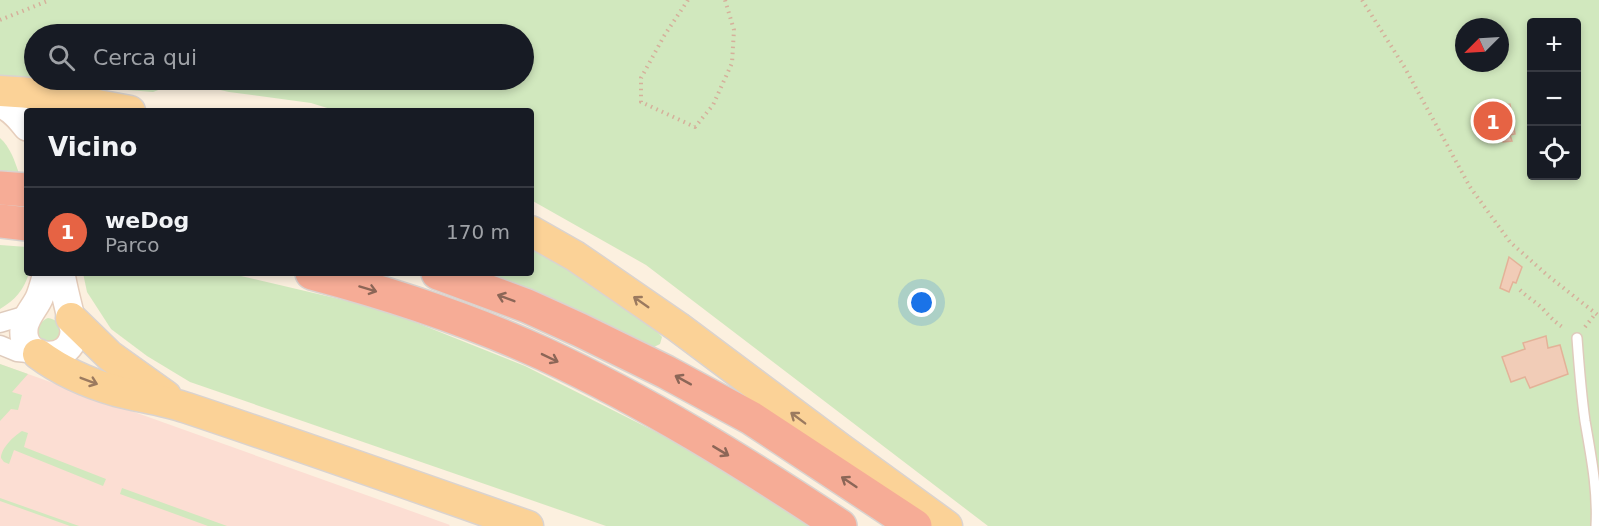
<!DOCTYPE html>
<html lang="it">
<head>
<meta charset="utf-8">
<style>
  body { margin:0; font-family:"DejaVu Sans",sans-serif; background:#20242c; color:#f1f3f6 }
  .controls { position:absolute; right:18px; top:18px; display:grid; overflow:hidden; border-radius:6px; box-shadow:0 3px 9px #0003 }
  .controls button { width:54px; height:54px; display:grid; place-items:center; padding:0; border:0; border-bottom:2px solid #363941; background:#171b24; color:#f1f3f6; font:30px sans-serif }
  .compass { position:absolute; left:1455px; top:18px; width:54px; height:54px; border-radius:50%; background:#171b24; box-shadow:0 3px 9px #0003; rotate:246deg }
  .you { position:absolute; left:922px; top:303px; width:21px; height:21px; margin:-15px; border:4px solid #fff; border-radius:50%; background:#1a73e8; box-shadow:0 0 0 9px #1a73e833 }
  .badge { display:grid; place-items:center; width:39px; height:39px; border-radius:50%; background:#e66344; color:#fff; font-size:20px; font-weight:700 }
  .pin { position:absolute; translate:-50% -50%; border:3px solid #fff; box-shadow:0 2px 6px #0006 }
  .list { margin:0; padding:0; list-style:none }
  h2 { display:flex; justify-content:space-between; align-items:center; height:78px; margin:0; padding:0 24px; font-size:26px }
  h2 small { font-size:20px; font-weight:400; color:#9ea1a6 }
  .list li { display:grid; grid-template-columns:39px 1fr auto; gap:18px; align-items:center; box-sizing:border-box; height:90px; padding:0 24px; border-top:2px solid #363941 }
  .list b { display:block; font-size:22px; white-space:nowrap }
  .list p { margin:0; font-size:20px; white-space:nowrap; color:#9ea1a6 }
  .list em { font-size:20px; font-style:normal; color:#9ea1a6 }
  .icon { flex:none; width:33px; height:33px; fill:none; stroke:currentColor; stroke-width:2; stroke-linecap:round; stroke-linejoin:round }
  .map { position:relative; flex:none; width:1599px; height:526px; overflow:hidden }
  .search { position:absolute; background:#171b24; box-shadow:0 3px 9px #0003; left:24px; top:24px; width:510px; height:66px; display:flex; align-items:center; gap:15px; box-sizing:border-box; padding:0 21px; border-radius:33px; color:#9ea1a6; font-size:22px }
  .panel { position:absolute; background:#171b24; box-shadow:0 3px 9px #0003; left:24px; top:108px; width:510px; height:168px; border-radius:6px }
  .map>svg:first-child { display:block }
  .commercial { fill:#fcded3 }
  .green { fill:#d1e8be; fill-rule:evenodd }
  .building { fill:#f1ccb7; stroke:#e3b298; stroke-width:1.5 }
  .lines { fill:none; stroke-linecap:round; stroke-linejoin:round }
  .service-casing { stroke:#dfcbbc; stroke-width:12 }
  .minor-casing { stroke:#dfcbbc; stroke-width:21 }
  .secondary-casing { stroke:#e6cebc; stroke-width:30 }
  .primary-casing { stroke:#dad3cf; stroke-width:33 }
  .motorway-casing { stroke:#dad3cf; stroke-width:36 }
  .path { stroke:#d5b09b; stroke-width:4; stroke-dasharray:1.5 4.5; stroke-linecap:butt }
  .service { stroke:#fff; stroke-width:9 }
  .minor { stroke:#fff; stroke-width:18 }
  .secondary { stroke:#fff; stroke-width:27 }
  .primary { stroke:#fbd297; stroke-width:30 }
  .motorway { stroke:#f6ac96; stroke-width:33 }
  .oneway { stroke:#8c6657 }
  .oneway2 { stroke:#9b7a5f }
</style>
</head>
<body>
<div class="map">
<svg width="1599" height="526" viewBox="0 0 1599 526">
  <rect width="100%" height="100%" fill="#fcf0df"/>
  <polygon class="commercial" points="0,364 450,525 449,526 0,526"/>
  <g class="green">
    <path d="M0,0H1599V526H988L646,265L531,200V111H337L311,103L229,92L182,81L153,92L0,80ZM1532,22H1576V176H1532ZM1464,27H1500V63H1464ZM34,34H524V80H34Z"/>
    <path d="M0,138C10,147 15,161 19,174L0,173Z"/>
    <path d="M0,245L27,247V273H29C24,290 15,300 0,309Z"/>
    <polygon points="531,246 544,253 652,326 662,337 660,344 648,350 481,273 531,273"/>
    <polygon points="83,273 228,273 382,309 525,366 680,444 817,526 606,526 190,382 147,356 111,329 87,292"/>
    <path d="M48,318C55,319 58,322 61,327L58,342L46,344C43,342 40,341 38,338C32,329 41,321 48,318Z"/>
    <polygon points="0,364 28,374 12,392 22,395 18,410 11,409 0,421"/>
    <path d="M22,431L28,433L24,447L106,479L103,486L14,450L9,464L4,462L1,458C1,448 14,436 22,431Z"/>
    <polygon points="122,488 227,526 208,526 120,494"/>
    <polygon points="0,498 79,526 70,526 0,501"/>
  </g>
  <g class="building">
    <polygon points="1510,104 1515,134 1510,135 1512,141 1503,142 1503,136 1497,138 1492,107"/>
    <polygon points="1509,257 1522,267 1516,283 1513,282 1509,292 1500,288"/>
    <polygon points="1546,336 1548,348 1560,345 1568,374 1530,388 1525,377 1511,382 1502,357 1525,349 1523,343"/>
  </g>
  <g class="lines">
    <defs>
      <path id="service" d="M1577,338C1579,365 1581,393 1585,421C1591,456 1598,490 1596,526"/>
      <g id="minor">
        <polyline points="0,323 30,314"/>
        <polyline points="0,345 17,352 38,354"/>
      </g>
      <g id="secondary">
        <path d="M0,104C12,108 20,118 27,127"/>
        <path d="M47,273C45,280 43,288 40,296C36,307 25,316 24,329C21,362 72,365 74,332C74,326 71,320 70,314C67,300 63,287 61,273"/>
      </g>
      <g id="primary">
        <path d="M0,91C32,92 65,97 97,105"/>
        <polyline points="84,111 97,105 130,111"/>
        <polyline points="531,231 575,256 678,327 841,449 947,526"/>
        <polyline points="71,318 110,356 166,396"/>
        <path d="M38,354C61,371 88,383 116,391C139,397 164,400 187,408C301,446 414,486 528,526"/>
      </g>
      <g id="motorway">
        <polyline points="0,188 27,190"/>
        <polyline points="0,221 27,224"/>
        <path d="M312,273C391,294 470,320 544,354C647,402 745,463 840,526"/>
        <polyline points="438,273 527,306 580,330 666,372 751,418 915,526"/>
      </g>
    </defs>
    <use href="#service" class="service-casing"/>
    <use href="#minor" class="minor-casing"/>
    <use href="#secondary" class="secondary-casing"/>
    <use href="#primary" class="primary-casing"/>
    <use href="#motorway" class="motorway-casing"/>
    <g class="path">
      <polyline points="688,0 664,36 641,78 641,102 695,127 713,105 732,63 734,30 725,0"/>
      <polyline points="1362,0 1405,68 1470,187 1510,242 1547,275 1599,316"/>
      <polyline points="0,20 50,0"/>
      <path d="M1520,290C1527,297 1536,302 1543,309C1551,318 1555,322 1565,329"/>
      <polyline points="1585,327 1596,313"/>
    </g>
    <use href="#service" class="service"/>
    <use href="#minor" class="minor"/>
    <use href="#secondary" class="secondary"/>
    <use href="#primary" class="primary"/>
    <use href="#motorway" class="motorway"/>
  </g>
  <defs><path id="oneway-shaft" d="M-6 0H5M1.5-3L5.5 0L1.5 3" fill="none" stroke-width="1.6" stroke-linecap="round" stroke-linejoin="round" transform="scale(1.5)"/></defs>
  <g class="oneway">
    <use href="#oneway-shaft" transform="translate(368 289) rotate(17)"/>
    <use href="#oneway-shaft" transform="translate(506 298) rotate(-159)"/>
    <use href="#oneway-shaft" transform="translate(550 358) rotate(26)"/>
    <use href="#oneway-shaft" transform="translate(683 380) rotate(-151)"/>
    <use href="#oneway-shaft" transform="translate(721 451) rotate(31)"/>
    <use href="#oneway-shaft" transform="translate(849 482) rotate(-146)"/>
  </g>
  <g class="oneway2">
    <use href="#oneway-shaft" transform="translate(641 302) rotate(-145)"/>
    <use href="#oneway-shaft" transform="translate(89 381) rotate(21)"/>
    <use href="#oneway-shaft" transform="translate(798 418) rotate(-143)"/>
  </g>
</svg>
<div class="controls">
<button>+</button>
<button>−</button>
<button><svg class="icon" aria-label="locate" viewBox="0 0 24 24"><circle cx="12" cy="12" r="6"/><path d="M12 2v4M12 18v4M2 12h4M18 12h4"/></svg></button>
</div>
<svg class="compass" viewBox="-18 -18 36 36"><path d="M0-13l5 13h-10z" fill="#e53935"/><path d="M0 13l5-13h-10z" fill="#9ea1a6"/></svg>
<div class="you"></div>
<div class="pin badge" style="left:1493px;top:121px">1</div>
<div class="search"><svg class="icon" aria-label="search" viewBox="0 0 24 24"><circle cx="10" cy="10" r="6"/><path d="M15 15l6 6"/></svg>Cerca qui</div>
<section class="panel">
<h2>Vicino<small></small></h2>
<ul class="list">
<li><span class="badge">1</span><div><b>weDog</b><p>Parco</p></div><em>170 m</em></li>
</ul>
</section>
</div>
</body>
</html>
